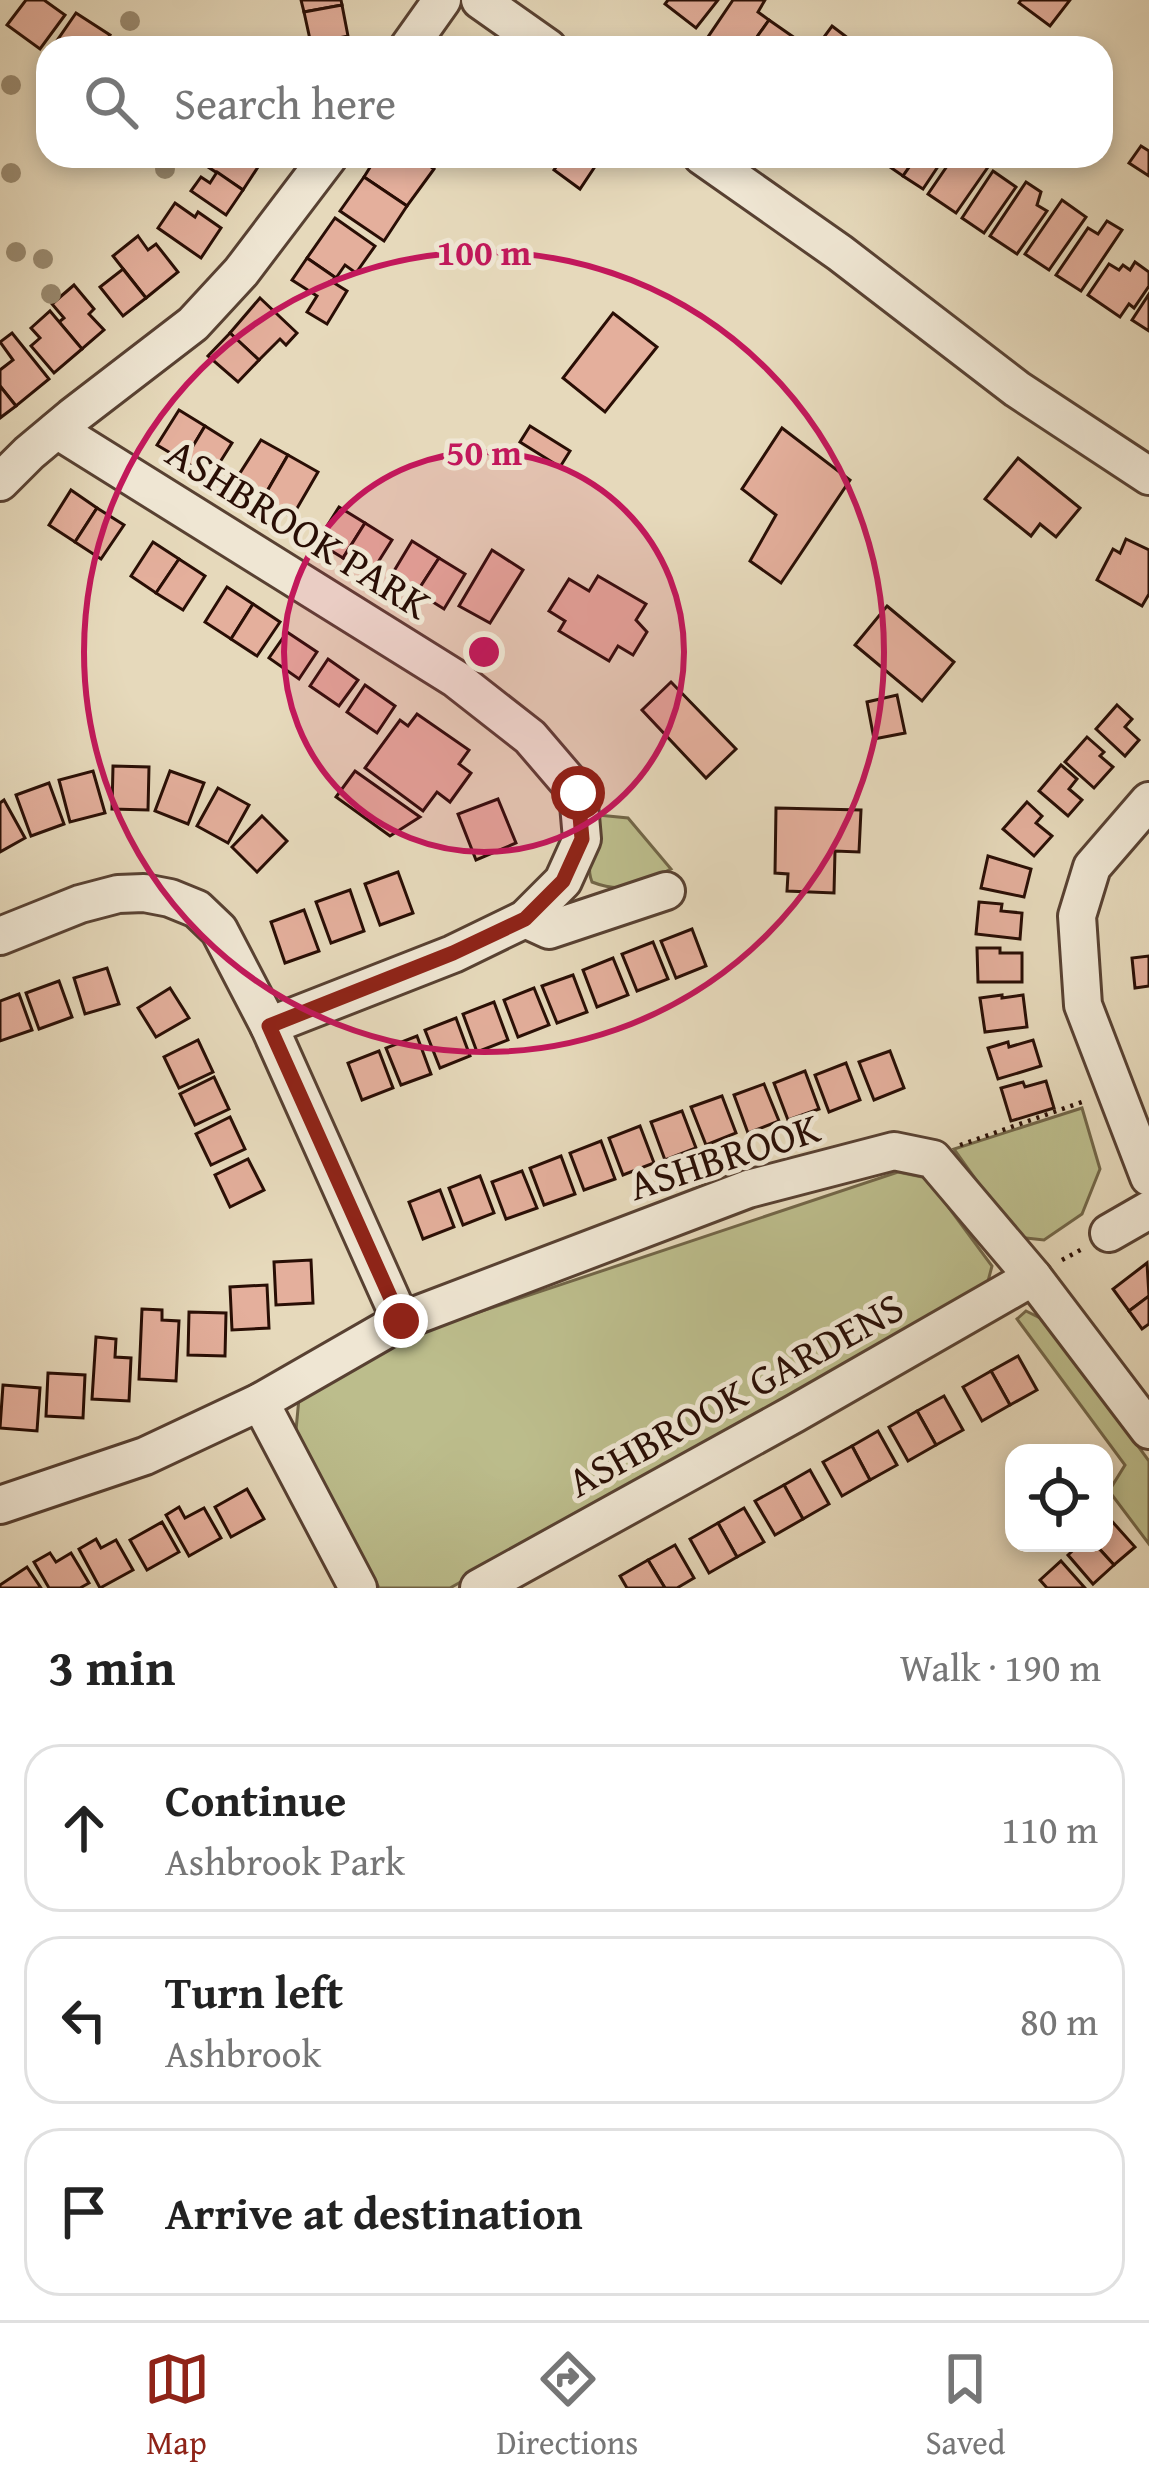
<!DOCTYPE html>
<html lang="en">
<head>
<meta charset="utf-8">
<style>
  body { margin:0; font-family:"Gentium Book Plus",serif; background:#f2f2f2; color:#222 }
  .controls { position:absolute; right:36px; bottom:36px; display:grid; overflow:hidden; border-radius:24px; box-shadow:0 6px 18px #0003 }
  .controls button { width:108px; height:108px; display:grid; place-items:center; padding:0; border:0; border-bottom:3px solid #e0e0e0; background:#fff; color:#222; font:60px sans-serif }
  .stop { position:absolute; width:36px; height:36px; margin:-27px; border:9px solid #8f2418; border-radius:50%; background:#fff }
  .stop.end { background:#8f2418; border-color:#fff; box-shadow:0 3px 12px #0008 }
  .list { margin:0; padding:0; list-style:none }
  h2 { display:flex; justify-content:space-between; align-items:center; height:156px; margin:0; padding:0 48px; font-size:51px }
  h2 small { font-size:39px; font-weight:400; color:#767676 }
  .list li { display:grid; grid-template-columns:78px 1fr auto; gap:36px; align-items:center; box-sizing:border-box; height:168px; margin:0 24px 24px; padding:0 24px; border:3px solid #e0e0e0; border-radius:36px }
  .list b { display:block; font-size:45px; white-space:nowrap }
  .list p { margin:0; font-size:39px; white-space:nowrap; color:#767676 }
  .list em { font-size:39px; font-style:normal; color:#767676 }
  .icon { flex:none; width:66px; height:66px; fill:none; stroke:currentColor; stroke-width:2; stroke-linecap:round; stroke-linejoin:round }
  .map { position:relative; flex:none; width:1149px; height:1588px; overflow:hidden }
  .search { position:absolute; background:#fff; box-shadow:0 6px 18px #0003; left:36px; right:36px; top:36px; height:132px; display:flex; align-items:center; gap:30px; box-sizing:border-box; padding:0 42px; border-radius:36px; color:#767676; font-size:45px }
  .sheet { height:732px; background:#fff }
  nav { display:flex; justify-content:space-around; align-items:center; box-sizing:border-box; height:168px; border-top:3px solid #e0e0e0; background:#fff; font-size:33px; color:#767676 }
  nav a { display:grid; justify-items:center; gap:6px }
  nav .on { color:#8f2418 }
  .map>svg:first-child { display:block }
  .green { fill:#bcbd8c; stroke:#726648; stroke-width:3 }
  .building { fill:#e4af9c; stroke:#290e05; stroke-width:3 }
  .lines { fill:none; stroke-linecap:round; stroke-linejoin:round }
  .minor-casing { stroke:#584132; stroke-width:42 }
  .path { stroke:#290e05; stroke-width:4.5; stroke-dasharray:3 6; stroke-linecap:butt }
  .minor { stroke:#efe6d3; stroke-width:36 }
  .tree { fill:#9a8b71 }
  .route { stroke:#8f2418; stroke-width:15 }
  .ring { fill:none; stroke:#c2185b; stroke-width:6 }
  .labels { text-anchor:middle; stroke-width:10; stroke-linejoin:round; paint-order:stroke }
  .street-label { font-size:42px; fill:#290e05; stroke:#efe6d3 }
  .centre { fill:#c2185b; stroke:#efe6d3; stroke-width:6 }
  .ring-label { font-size:36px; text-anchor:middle; font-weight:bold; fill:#c2185b; stroke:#efe6d3; stroke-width:10; stroke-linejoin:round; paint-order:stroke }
</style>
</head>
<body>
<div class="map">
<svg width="1149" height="1588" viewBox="0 0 1149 1588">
  <rect width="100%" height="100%" fill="#e6d9bb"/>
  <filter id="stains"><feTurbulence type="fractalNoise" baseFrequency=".00167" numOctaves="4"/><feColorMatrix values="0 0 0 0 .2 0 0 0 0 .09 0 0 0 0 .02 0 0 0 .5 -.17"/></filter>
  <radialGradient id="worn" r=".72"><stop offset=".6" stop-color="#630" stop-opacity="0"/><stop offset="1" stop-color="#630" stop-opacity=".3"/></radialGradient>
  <g class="green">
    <path d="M598,815L628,818L671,869C641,884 625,895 592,882C584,862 597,838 598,815Z"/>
    <polygon points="1082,1108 1100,1169 1082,1214 1044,1240 1017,1237 954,1149"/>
    <polygon points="898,1172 927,1178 992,1266 987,1285 450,1588 379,1588 296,1430 299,1398 401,1338"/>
    <polygon points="1026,1311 1046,1321 1149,1461 1149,1544 1109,1491 1125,1465 1017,1319"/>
  </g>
  <g class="building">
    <polygon points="26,0 44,0 65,15 40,49 7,25"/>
    <polygon points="301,0 341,0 342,5 304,12"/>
    <polygon points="668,0 718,0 696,28 665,4"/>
    <polygon points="733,0 765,0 758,12 769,20 749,48 723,48 708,37"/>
    <polygon points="1021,0 1070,0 1050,26 1019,3"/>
    <polygon points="342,5 348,36 311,44 304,12"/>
    <polygon points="76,13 110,35 101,48 58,48 54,45"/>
    <polygon points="769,20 802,43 799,48 749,48"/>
    <polygon points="832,26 861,48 816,48"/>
    <polygon points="1141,146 1149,151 1149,176 1129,163"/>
    <polygon points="207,156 240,156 258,167 243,190 202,163"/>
    <polygon points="377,156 415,156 434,169 407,206 364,177"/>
    <polygon points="564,156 602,156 580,189 554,170"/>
    <polygon points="874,156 917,156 903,176"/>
    <polygon points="917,156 945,156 923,189 903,176"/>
    <polygon points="954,156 995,157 956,213 928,194"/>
    <polygon points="993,171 1016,187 984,233 962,218"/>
    <polygon points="217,172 243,190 226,215 191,191 201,177 210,183"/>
    <polygon points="364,177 407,206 384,241 340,211"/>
    <polygon points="1026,182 1041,192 1037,205 1047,211 1017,254 990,236"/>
    <polygon points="1062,200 1086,217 1049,270 1025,254"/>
    <polygon points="175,203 195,217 198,212 221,228 201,258 158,228"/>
    <polygon points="335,218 375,246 356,273 345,265 336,278 307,258"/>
    <polygon points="1107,221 1122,230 1081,291 1056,275 1088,228 1098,234"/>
    <polygon points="138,236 148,250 156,244 178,272 146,298 113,256"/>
    <polygon points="307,258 336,278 331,281 347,291 327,324 307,312 317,296 292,280"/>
    <polygon points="1135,262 1149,272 1149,286 1134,308 1129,304 1120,317 1088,295 1109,264 1119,270 1123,265 1130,270"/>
    <polygon points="123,269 146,298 123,316 100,287"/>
    <polygon points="74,285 94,309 89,314 104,330 82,349 59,322 64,318 52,304"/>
    <polygon points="1149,294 1149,331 1132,320"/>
    <polygon points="260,298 297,333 286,345 280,339 259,360 230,333"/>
    <polygon points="50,311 82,349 54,373 31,346 40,338 31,328"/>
    <polygon points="613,313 657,347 605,412 563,378"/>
    <polygon points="12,333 49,379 16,406 0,386 0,370 13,360 0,342"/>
    <polygon points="230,333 259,360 238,382 208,356"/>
    <polygon points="0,386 16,406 0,418"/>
    <polygon points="179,410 205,426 184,461 157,445"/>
    <polygon points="205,426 232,443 210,478 184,461"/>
    <polygon points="530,426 570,451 560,467 520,442"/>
    <polygon points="782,428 850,480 781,583 750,561 776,515 742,489"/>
    <polygon points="261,440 288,455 262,500 233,484"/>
    <polygon points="288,455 318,472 292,517 262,500"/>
    <polygon points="1018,458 1080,508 1056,537 1040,524 1031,536 985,499"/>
    <polygon points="71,490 97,508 75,542 49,525"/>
    <polygon points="339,507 365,523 343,558 317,542"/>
    <polygon points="97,508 124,525 101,559 75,542"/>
    <polygon points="365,523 392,540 370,575 343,558"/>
    <polygon points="1126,539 1149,550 1149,594 1142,606 1097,580 1113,549 1120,553"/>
    <polygon points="412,541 439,558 417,592 391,576"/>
    <polygon points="153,542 179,559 156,593 131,576"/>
    <polygon points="492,550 523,570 490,623 459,606"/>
    <polygon points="439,558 465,574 444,609 417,592"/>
    <polygon points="179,559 205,576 183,610 156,593"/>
    <polygon points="598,576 646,604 636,620 647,632 633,655 618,646 609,661 559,631 565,621 549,611 569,579 589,591"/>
    <polygon points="227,587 253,604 231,639 205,622"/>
    <polygon points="253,604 280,622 257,656 231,639"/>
    <polygon points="887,606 954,662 922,701 855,645"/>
    <polygon points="287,632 317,652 299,679 269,658"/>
    <polygon points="328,659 358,680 339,706 310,686"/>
    <polygon points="671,682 736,749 706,778 642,710"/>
    <polygon points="365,685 395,706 377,733 347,712"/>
    <polygon points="897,695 905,733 874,739 867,702"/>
    <polygon points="1117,705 1132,719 1125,727 1139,740 1125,756 1096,729"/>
    <polygon points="417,714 469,750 459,764 471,773 450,802 437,792 423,811 365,768 400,720 408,726"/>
    <polygon points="1087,737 1104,752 1100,756 1113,767 1094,788 1065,762"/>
    <polygon points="1061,765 1077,779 1069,789 1082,800 1068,816 1039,791"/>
    <polygon points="113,766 149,767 148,810 112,809"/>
    <polygon points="93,771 105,813 70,822 59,780"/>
    <polygon points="170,771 204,783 188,824 155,811"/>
    <polygon points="355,771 420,817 390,836 336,797"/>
    <polygon points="49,783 64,824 31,836 16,795"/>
    <polygon points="218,788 249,805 228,843 197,826"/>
    <polygon points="498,799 516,843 476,860 458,814"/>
    <polygon points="4,800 25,838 0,852 0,803"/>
    <polygon points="1027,802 1042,816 1036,823 1052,836 1034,856 1003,829"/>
    <polygon points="776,808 861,810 859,852 835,851 834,893 787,891 788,874 775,873"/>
    <polygon points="262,816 287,841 257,872 232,847"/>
    <polygon points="988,856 1031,869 1024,897 981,888"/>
    <polygon points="398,872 413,913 380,925 365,884"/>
    <polygon points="350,890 364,931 331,943 316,902"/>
    <polygon points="979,902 1002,904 1001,911 1022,913 1020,939 976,934"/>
    <polygon points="304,910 319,951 285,963 271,922"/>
    <polygon points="692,929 706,966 676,978 661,941"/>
    <polygon points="653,942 668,979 637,991 622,954"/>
    <polygon points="977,948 1000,948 1000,953 1022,953 1022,982 978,982"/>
    <polygon points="1149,956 1149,986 1135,988 1132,958"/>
    <polygon points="613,958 628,995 597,1007 583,970"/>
    <polygon points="107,968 119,1004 85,1014 74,978"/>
    <polygon points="573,975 587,1012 557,1023 542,986"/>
    <polygon points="59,981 72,1017 39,1029 26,993"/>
    <polygon points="170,988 189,1018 156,1037 138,1008"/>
    <polygon points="534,988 549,1025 518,1037 504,1000"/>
    <polygon points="19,994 32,1030 0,1041 0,1001"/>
    <polygon points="1002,995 1002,998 1023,995 1027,1027 985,1032 980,998"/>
    <polygon points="494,1002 508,1040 477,1052 463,1014"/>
    <polygon points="456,1018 470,1056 440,1068 425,1030"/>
    <polygon points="417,1036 431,1074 401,1085 386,1048"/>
    <polygon points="198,1040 213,1072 179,1088 164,1057"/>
    <polygon points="1033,1040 1041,1066 998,1079 988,1048 1008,1042 1009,1047"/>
    <polygon points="379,1051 393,1088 362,1100 348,1063"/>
    <polygon points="890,1051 904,1088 874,1100 859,1062"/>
    <polygon points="846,1063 860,1100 829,1112 815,1075"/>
    <polygon points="805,1071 819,1109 788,1120 774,1083"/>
    <polygon points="214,1077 229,1109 195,1125 180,1094"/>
    <polygon points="1046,1081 1054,1108 1011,1121 1001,1088 1023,1082 1025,1087"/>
    <polygon points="764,1084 779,1121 748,1133 734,1095"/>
    <polygon points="722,1096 736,1133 706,1145 691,1107"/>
    <polygon points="682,1111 696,1148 665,1160 651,1122"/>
    <polygon points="230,1117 245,1149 211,1165 196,1134"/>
    <polygon points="640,1126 654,1163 623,1175 609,1138"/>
    <polygon points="601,1141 615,1179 584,1190 570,1153"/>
    <polygon points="561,1156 575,1194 544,1205 530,1168"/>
    <polygon points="248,1159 264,1190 230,1207 215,1175"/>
    <polygon points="522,1171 537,1208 506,1219 492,1182"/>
    <polygon points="480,1176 494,1213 463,1225 449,1188"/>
    <polygon points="440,1190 454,1227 423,1239 409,1202"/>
    <polygon points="311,1260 313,1303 276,1305 274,1262"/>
    <polygon points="1147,1263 1149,1296 1129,1311 1113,1289"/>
    <polygon points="267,1285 269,1328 232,1330 230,1287"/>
    <polygon points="1149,1296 1149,1324 1142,1329 1129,1311"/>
    <polygon points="142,1309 162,1310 162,1320 179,1321 176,1381 139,1379"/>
    <polygon points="189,1312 226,1313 225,1356 188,1355"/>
    <polygon points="96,1337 116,1339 115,1357 131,1358 129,1401 92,1399"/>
    <polygon points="1018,1356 1037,1390 1010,1405 991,1371"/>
    <polygon points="991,1371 1010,1405 982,1421 963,1387"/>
    <polygon points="48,1373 85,1375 83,1418 46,1416"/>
    <polygon points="3,1385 40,1388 37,1431 0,1428"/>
    <polygon points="944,1396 963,1430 936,1445 917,1411"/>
    <polygon points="917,1411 936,1445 908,1461 889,1427"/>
    <polygon points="878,1431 897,1465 870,1480 852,1446"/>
    <polygon points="852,1446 870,1480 842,1496 823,1462"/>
    <polygon points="810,1470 829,1504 803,1519 784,1485"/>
    <polygon points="784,1485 803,1519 775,1535 755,1501"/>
    <polygon points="247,1489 264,1519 231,1537 215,1507"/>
    <polygon points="179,1507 185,1518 204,1508 221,1538 189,1556 166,1515"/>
    <polygon points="744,1508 764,1542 737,1557 718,1523"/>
    <polygon points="1109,1518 1135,1547 1114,1565 1094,1543 1104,1543 1104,1522"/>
    <polygon points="162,1522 179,1552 147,1570 130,1540"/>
    <polygon points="718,1523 737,1557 709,1573 690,1539"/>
    <polygon points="96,1539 101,1548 116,1540 133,1570 100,1588 79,1549"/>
    <polygon points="1081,1543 1094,1543 1114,1565 1093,1584 1068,1555"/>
    <polygon points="675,1545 694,1578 677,1588 665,1588 648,1560"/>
    <polygon points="50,1553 56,1562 71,1553 89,1583 80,1588 49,1588 34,1562"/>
    <polygon points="648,1560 665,1588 627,1588 620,1576"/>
    <polygon points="1061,1561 1085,1588 1047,1588 1040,1580"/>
    <polygon points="27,1567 41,1588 0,1588 0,1585"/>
  </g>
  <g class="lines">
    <defs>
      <g id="minor">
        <polyline points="480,0 548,48"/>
        <polyline points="408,48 442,0"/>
        <polyline points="702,156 840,253 1017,389 1149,476"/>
        <polyline points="57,430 456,679 530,737 578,793 582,839 563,881 525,919 453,954 269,1026"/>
        <polyline points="0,482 29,453 72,417 193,324 241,272 329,156"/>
        <polyline points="1149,801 1092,867 1077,916 1083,1005 1149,1177"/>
        <polyline points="525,919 549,930 666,891"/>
        <polyline points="0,936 80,904 118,894 144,893 170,898 197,909 219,930 269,1026 401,1321 260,1402 145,1456 0,1505"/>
        <polyline points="1109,1233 1149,1210"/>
        <polyline points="401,1321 748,1189 894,1151 933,1159 1033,1277 1149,1430"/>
        <polyline points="260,1402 358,1588"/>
        <polyline points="479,1588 794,1414 1033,1277"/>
      </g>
    </defs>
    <use href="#minor" class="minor-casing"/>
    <g class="path">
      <polyline points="960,1145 1085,1101"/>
      <polyline points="1062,1260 1084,1248"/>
    </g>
    <use href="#minor" class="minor"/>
  </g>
  <g class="tree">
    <circle cx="130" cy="21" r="10"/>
    <circle cx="11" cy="85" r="10"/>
    <circle cx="165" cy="169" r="10"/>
    <circle cx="11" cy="173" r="10"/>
    <circle cx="16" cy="252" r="10"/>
    <circle cx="43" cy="259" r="10"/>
    <circle cx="51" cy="294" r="10"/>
  </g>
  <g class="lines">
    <polyline class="route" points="401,1321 269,1026 453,953 525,919 563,881 582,839 578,793"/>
  </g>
  <circle cx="484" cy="652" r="200" fill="#c2185b" fill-opacity=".12"/>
  <g class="ring">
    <circle cx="484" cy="652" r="200"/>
    <circle cx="484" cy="652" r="400"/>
  </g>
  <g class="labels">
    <g class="street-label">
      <text transform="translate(299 528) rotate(32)" y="15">ASHBROOK PARK</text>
      <text transform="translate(724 1156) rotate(-18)" y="15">ASHBROOK</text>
      <text transform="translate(735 1394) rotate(-29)" y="15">ASHBROOK GARDENS</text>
    </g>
  </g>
  <circle cx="484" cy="652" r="18" class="centre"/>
  <g class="ring-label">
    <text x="484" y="265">100 m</text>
    <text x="484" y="465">50 m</text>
  </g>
  <rect width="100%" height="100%" filter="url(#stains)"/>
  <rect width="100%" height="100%" fill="url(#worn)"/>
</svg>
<div class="controls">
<button><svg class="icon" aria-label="locate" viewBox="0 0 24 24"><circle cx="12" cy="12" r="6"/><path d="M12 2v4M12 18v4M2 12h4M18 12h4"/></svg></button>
</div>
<div class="stop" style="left:578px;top:793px"></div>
<div class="stop end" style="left:401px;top:1321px"></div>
<div class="search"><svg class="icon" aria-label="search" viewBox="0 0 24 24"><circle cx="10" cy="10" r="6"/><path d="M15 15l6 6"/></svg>Search here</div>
</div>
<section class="sheet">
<h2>3 min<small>Walk · 190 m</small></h2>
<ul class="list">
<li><svg class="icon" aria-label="ahead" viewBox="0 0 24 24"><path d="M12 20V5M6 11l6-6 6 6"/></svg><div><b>Continue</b><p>Ashbrook Park</p></div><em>110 m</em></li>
<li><svg class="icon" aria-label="left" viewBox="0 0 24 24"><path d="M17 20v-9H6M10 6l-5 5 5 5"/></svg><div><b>Turn left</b><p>Ashbrook</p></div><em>80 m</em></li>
<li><svg class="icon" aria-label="arrive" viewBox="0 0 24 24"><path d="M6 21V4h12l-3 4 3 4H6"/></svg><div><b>Arrive at destination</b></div></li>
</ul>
</section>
<nav>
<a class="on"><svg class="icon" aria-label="map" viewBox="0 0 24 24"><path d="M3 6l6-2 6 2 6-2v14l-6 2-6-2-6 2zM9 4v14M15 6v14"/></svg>Map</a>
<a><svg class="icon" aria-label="directions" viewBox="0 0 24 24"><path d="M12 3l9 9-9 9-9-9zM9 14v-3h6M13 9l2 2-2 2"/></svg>Directions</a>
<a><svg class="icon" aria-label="saved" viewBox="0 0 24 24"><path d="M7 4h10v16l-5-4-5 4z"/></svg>Saved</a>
</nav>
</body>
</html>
